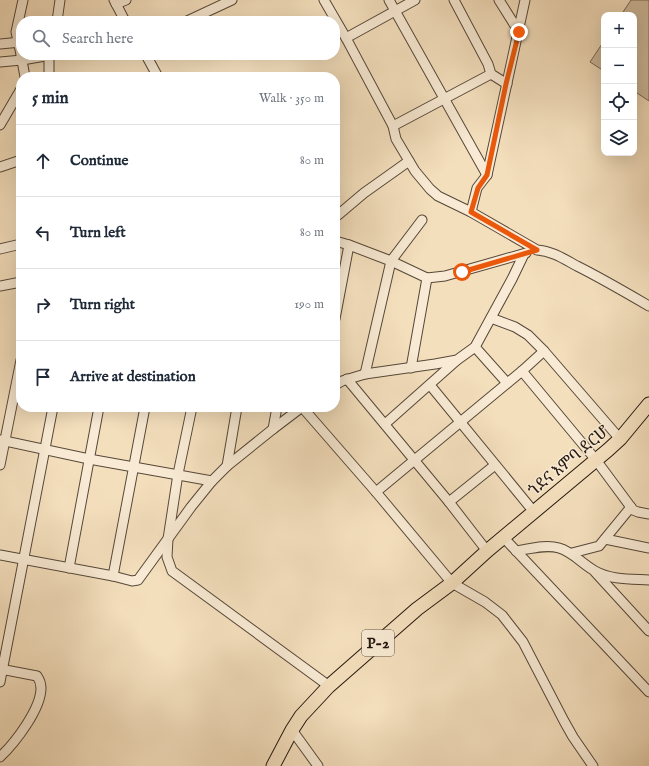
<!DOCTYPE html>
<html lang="en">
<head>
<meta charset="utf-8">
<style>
  body { margin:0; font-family:"IM FELL English","Noto Serif Ethiopic",serif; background:#f2f2f3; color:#1f2937 }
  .controls { position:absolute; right:12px; top:12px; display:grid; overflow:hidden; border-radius:8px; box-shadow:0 4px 16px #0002 }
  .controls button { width:36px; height:36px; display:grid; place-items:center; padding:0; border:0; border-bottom:1px solid #e0e1e3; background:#fff; color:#1f2937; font:20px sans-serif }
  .stop { position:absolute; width:12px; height:12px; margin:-9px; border:3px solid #ea580c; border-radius:50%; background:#fff }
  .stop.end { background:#ea580c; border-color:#fff; box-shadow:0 1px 4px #0008 }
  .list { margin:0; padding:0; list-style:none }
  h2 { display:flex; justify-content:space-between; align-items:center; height:52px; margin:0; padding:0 16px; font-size:17px }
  h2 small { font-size:13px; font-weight:400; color:#747a83 }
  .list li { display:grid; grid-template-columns:26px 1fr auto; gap:12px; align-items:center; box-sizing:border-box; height:72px; padding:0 16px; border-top:1px solid #e0e1e3 }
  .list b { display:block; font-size:15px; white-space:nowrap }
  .list em { font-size:13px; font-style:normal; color:#747a83 }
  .icon { flex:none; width:22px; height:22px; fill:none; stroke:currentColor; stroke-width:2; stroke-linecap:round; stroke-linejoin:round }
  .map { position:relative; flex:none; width:649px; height:766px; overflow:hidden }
  .search { position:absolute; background:#fff; box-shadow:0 4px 16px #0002; left:16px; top:16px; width:324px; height:44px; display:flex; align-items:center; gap:10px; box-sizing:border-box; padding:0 14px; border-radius:16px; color:#747a83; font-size:15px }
  .panel { position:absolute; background:#fff; box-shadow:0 4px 16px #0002; left:16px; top:72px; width:324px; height:340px; border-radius:16px }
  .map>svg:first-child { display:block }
  .green { fill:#d0bd9f; stroke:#796a56 }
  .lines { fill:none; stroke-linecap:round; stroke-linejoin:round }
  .minor-casing { stroke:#564839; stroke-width:11 }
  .highway-casing { stroke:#22160d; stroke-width:15 }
  .minor { stroke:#f8ead4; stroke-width:9 }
  .highway { stroke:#f4dfbd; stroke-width:13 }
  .route { stroke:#ea580c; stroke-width:5 }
  .labels { text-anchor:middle; stroke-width:3; stroke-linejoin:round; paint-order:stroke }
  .shield { fill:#f8ead4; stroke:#625649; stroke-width:1 }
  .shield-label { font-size:15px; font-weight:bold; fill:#22160d }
  .street-label { font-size:16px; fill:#22160d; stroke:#f8ead4 }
</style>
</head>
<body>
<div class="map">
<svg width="649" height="766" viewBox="0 0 649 766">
  <rect width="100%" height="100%" fill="#f4dfbd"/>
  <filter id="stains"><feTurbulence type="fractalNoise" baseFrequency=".005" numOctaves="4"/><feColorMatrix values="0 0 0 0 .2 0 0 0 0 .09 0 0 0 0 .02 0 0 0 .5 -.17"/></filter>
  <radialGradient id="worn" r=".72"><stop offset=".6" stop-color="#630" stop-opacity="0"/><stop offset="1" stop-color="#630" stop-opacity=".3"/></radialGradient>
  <g class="green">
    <polygon points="631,0 649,0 649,101 634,91 634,15 621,15"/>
    <polygon points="604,41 604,71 590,62"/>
  </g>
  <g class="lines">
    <defs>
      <g id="minor">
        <polyline points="114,0 125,21"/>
        <path d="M324,0L346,38L393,126L396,139L415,171L430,189L438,196L471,212L537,250C552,251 564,259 577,266C601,278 625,292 649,306"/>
        <polyline points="389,0 487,175"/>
        <polyline points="454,0 488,64 491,74 507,84"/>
        <polyline points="499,0 519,32"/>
        <polyline points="116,4 126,0"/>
        <polyline points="57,21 60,0"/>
        <polyline points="187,21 232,0"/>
        <polyline points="346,38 415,0"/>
        <polyline points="0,44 21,42"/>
        <polyline points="21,54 16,32 23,0"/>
        <polyline points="21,55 25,77"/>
        <polyline points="49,55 49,77"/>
        <polyline points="146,55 158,77"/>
        <polyline points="0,62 22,60 51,55"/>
        <polyline points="0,125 21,89"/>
        <polyline points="393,126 491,74"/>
        <polyline points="0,167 21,160"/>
        <polyline points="471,212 477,188 487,175 525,0"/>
        <polyline points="338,215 364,193 409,161"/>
        <polyline points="335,243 339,242 349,245 391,261 427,278 445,276 526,253"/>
        <polyline points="0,249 21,244"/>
        <polyline points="0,286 21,282"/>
        <polyline points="491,318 515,327 528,335 544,351 620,439"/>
        <polyline points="335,319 349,245"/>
        <polyline points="475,347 507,383"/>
        <polyline points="411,368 427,278"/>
        <polyline points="522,371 596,460 633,510 638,512 649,514"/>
        <polyline points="365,374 391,261 422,220"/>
        <polyline points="347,379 449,502 487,551"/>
        <polyline points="335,385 342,381 365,374 435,364 457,360 475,347 512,279 524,254"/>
        <polyline points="430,385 534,512"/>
        <polyline points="192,407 178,474 168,539 167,557 172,571 329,686"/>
        <polyline points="385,424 456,361"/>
        <polyline points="273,429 277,407"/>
        <polyline points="0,440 89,459 212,481"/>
        <polyline points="0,465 21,360"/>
        <polyline points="227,466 237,407"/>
        <polyline points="376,492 522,371 544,351"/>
        <polyline points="449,502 495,465"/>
        <polyline points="503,537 649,692"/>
        <polyline points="605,539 649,548"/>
        <path d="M516,551C529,549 546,544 559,548C573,552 582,564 595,571C611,580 631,579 649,580"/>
        <polyline points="572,553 599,546 631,507"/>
        <polyline points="0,555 113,576 132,581 138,580 191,507 212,481 227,466 273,429 302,407 376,492 452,583 485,602 502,615 523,642 564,721 573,737 593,766"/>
        <polyline points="69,568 99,407"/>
        <polyline points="595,572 649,631"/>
        <polyline points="113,576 145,407"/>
        <path d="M0,669L37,676C39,679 41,683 41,688C41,709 15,743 0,757"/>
        <polyline points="0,682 53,407"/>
        <polyline points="292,730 318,766"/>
      </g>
      <polyline id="highway" points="273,766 292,730 301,716 329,686 417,609 452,583 487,551 608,450 620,439 649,404"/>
    </defs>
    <use href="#minor" class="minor-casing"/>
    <use href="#highway" class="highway-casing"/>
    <use href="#minor" class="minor"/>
    <use href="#highway" class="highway"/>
  </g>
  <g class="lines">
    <polyline class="route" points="462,272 537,250 471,212 478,188 487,175 506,84 519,32"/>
  </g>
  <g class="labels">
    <rect class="shield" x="362" y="630" width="32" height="26" rx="3"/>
    <g class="shield-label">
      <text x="378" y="648">P-2</text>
    </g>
    <g class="street-label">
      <text transform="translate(568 460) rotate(-40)" y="6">ጎደና እምባ ደርሆ</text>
    </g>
  </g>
  <rect width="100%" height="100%" filter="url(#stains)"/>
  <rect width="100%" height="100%" fill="url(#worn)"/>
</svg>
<div class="controls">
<button>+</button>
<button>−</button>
<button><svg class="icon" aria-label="locate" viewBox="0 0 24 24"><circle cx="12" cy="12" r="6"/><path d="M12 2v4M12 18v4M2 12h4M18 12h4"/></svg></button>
<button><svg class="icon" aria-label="layers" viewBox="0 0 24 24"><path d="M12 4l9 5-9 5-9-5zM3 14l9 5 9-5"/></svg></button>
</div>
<div class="stop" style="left:462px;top:272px"></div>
<div class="stop end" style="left:519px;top:32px"></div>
<div class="search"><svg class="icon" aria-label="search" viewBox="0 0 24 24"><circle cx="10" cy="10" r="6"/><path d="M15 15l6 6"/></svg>Search here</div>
<section class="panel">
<h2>5 min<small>Walk · 350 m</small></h2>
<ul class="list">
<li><svg class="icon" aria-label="ahead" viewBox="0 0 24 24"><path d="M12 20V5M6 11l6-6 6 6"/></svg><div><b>Continue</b></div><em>80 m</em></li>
<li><svg class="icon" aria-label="left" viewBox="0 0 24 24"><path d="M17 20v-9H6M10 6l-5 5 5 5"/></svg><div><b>Turn left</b></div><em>80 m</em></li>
<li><svg class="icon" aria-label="right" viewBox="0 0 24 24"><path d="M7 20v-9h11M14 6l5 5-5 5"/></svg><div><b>Turn right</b></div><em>190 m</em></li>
<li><svg class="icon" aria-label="arrive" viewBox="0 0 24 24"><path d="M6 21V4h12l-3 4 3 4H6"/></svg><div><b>Arrive at destination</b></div></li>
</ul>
</section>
</div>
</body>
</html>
